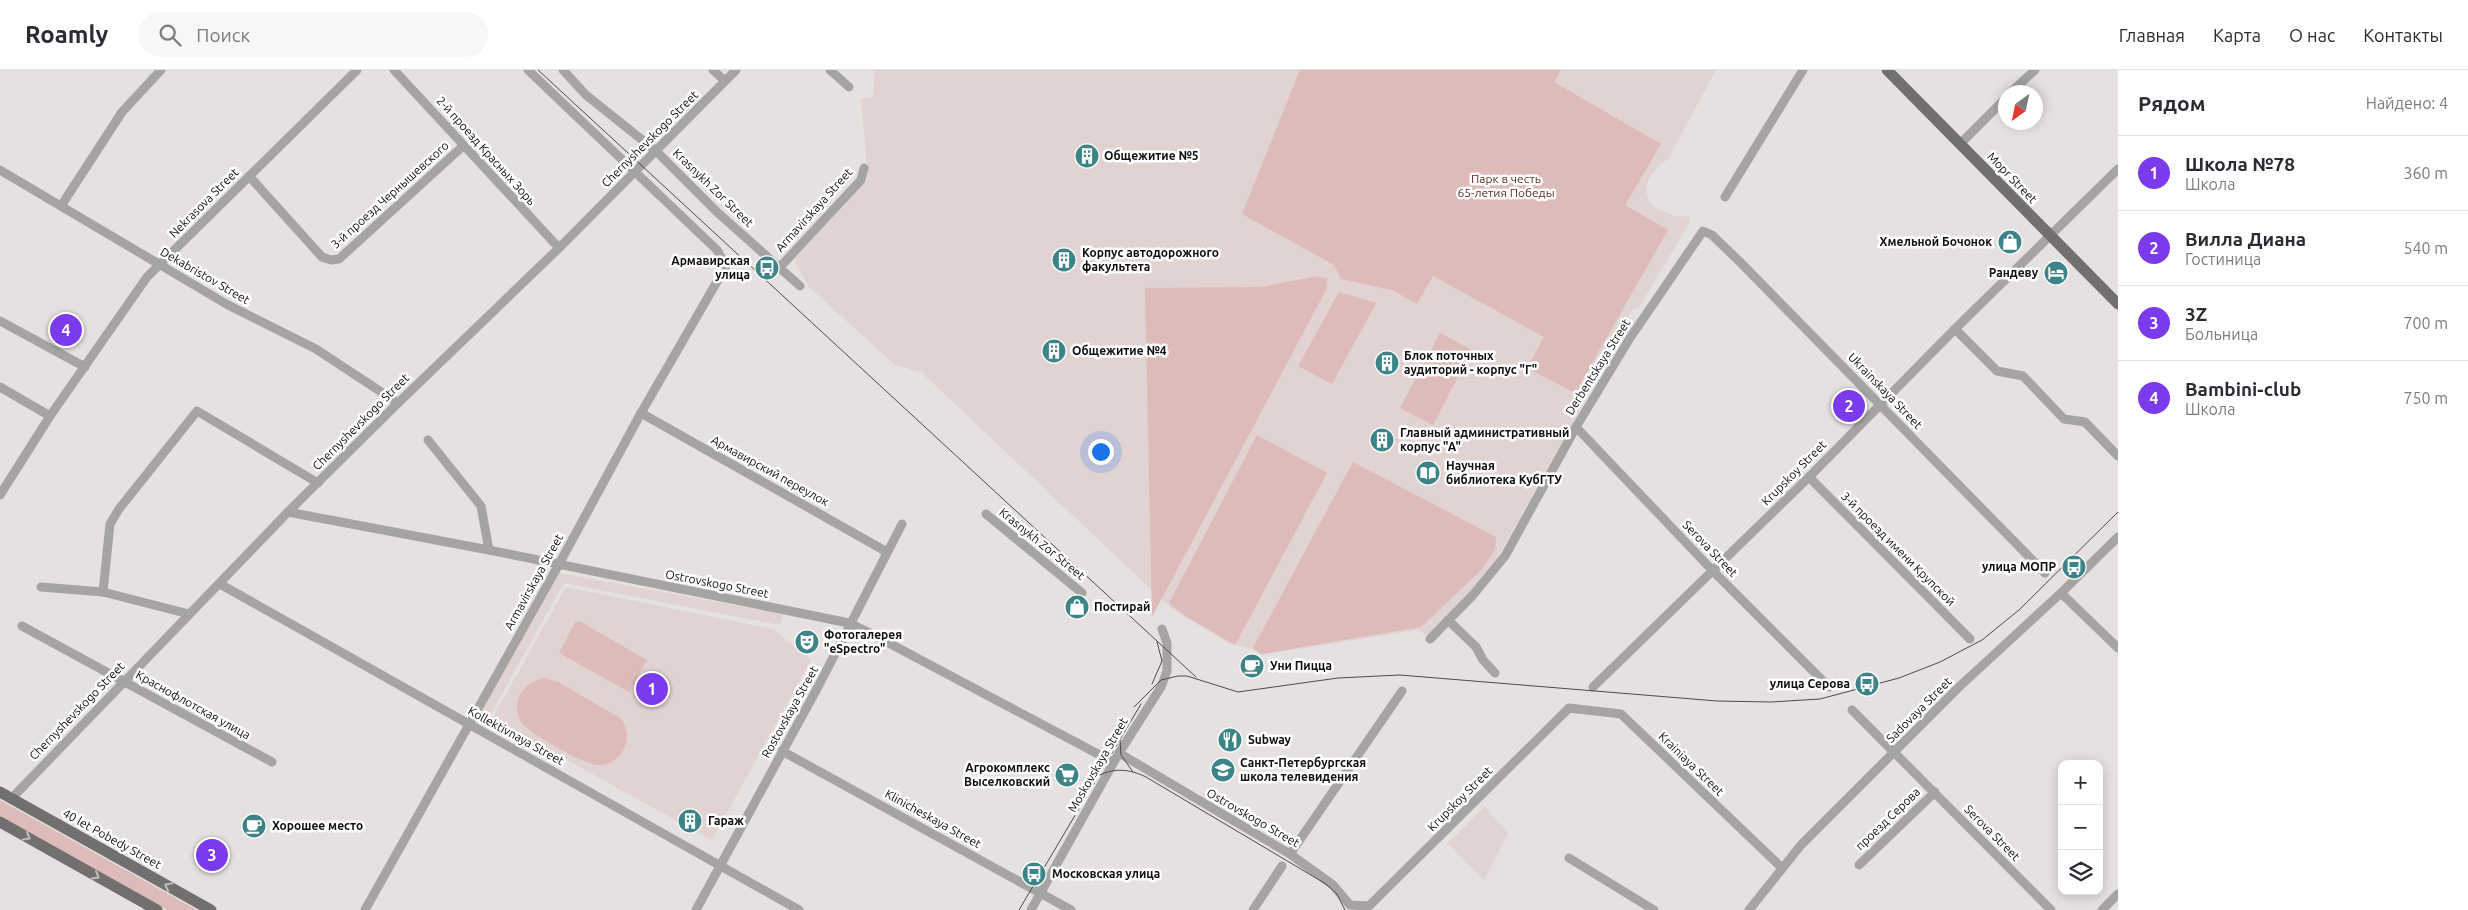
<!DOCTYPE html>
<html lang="ru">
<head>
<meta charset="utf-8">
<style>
  body { margin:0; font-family:Ubuntu,sans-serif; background:#f7f7f7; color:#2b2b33 }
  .controls { position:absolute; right:15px; bottom:15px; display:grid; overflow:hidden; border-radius:10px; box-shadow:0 2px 12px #0003 }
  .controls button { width:45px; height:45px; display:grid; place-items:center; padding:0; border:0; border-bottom:1px solid #e1e1e2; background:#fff; color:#2b2b33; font:25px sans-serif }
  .compass { position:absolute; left:1998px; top:15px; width:45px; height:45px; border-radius:50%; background:#fff; box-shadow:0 2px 12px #0003; rotate:213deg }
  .you { position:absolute; left:1100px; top:381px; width:18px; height:18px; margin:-12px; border:4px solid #fff; border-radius:50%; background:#1a73e8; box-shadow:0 0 0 8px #1a73e833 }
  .badge { display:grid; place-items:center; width:32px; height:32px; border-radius:50%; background:#7c3aed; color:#fff; font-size:16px; font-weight:700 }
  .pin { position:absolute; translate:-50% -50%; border:2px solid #fff; box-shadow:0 1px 5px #0006 }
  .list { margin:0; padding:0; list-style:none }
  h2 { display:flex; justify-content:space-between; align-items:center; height:65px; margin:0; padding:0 20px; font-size:21px }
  h2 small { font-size:16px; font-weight:400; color:#7c7c81 }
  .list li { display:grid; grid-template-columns:32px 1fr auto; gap:15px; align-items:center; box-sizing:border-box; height:75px; padding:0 20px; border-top:1px solid #e1e1e2 }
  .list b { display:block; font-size:19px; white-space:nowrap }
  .list p { margin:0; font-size:16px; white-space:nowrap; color:#7c7c81 }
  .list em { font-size:16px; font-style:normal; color:#7c7c81 }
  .icon { flex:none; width:28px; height:28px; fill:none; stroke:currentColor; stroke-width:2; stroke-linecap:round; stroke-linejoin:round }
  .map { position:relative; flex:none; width:2118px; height:840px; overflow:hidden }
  header { display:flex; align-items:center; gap:30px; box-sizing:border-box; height:70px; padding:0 25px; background:#fff; border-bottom:1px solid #e1e1e2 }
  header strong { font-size:24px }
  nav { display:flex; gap:28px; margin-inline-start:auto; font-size:18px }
  .search { width:350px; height:45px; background:#f7f7f7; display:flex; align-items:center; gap:12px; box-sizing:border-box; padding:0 18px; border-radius:28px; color:#7c7c81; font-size:19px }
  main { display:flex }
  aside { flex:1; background:#fff }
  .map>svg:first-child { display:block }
  .built { fill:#e0d3d2 }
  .green { fill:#dcbbb8 }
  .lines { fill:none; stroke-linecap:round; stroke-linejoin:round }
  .minor { stroke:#a5a4a3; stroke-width:9 }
  .major { stroke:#726f6f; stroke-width:11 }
  .tram { stroke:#4d4a4a; stroke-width:1 }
  .oneway { stroke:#c0bebe }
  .labels { text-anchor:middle; stroke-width:5; stroke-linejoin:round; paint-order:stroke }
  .street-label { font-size:12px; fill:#100e0e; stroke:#fff }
  .poi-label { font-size:12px; font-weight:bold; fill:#100e0e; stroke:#fff; text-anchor:start }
  .park-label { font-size:12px; fill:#632c29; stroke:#fff }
</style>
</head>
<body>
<header>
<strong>Roamly</strong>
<div class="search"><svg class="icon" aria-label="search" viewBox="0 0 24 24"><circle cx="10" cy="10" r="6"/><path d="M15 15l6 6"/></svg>Поиск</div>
<nav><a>Главная</a><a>Карта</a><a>О нас</a><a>Контакты</a></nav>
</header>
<main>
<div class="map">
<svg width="2118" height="840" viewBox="0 0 2118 840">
  <rect width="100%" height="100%" fill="#e5e1e1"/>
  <g class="built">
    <polygon points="875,0 1716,0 1668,89 1657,97 1649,108 1646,119 1649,132 1657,139 1678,147 1690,146 1689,154 1638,239 1633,239 1615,269 1617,274 1491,499 1429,567 1418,560 1261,585 1252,579 1230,574 1172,539 921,302 895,295 809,217 794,190 868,109 861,28 873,28"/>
    <polygon points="559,503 783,544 780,555 564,513 485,654 477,649"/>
    <polygon points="566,517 773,559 811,590 712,770 492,649"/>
    <polygon points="1485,737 1508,763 1484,810 1448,773"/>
  </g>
  <g class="green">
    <polygon points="1300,0 1561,0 1554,12 1661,74 1625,135 1668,160 1575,323 1527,298 1544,267 1433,206 1417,234 1392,220 1341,209 1334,195 1242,144"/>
    <polygon points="1318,206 1327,209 1326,220 1152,547 1145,218 1261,217"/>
    <polygon points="1339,222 1376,233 1332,314 1298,296"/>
    <polygon points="1440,263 1472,280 1433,355 1400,338"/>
    <polygon points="1257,365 1327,403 1235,575 1184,545 1169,533"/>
    <polygon points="1353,392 1496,467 1495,480 1481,500 1421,557 1261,584 1253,578"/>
    <polygon points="579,551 647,590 629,622 559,583 575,552"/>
    <path d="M545,608L558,612L620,648C628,658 629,670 623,681C617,690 607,696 597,695C583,694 531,664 523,654C508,635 523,611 545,608Z"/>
    <polygon points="0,730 197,840 167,840 0,747"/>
  </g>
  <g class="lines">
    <g class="minor">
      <polyline points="394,0 559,178"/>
      <polyline points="563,0 586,25 656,81 717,142 800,216"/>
      <polyline points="713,0 725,11"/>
      <polyline points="830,0 849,17"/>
      <polyline points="2011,22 2035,0"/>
      <polyline points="1960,74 2006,28"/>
      <polyline points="0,100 228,235 316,279 398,333"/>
      <polyline points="249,106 322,187 331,190 339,189 463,76"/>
      <polyline points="1725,127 1803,0"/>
      <polyline points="61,136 122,42 161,0"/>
      <polyline points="780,197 861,110 864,98"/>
      <polyline points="0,251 85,297"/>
      <polyline points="1955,259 1997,301 2023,306 2064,349 2085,352 2118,386"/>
      <polyline points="0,317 50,346"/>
      <polyline points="641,343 887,482"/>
      <polyline points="1576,357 1712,500 1829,617"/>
      <polyline points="428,370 481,436 489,480"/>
      <polyline points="1809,407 1970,569"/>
      <polyline points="0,425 50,346 147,207 357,0"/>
      <polyline points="288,442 489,480 849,553 868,562 1113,692"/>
      <polyline points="986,444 1082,523"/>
      <polyline points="220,514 799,840"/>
      <polyline points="41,517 103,522 189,544"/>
      <polyline points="103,522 110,454 119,439 197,341 318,413"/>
      <polyline points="2061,523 2118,578"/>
      <polyline points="1448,550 1476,577 1483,590 1495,603"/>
      <polyline points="22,556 272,692"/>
      <polyline points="1430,569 1473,525 1505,486 1576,357 1630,268 1703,161 1712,165 1740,192 2045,503"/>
      <polyline points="1593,617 1809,407 1955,259 2118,99"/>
      <polyline points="1852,640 2051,840"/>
      <polyline points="782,681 1071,840"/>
      <polyline points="1119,683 1290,784 1333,815 1350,835 1369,836 1569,638 1621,644 1782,798"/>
      <polyline points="11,729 288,442 398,333 559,178 736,0"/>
      <polyline points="1290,784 1402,621"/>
      <polyline points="1569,788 1654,840"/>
      <polyline points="1859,795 1935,722"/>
      <polyline points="365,840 558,496 641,343 726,196 717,180 528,0"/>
      <polyline points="696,840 819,615 902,454"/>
      <polyline points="1031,840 1119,683 1161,617 1167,601 1167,573 1162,559"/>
      <polyline points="1253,840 1282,796"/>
      <polyline points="1749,840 1801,775 1960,616 2061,523 2118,467"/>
      <polyline points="2102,840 2118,824"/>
    </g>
    <g class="major">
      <polyline points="1887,0 2118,234"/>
      <polyline points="0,722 211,840"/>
      <polyline points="0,752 157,840"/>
    </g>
    <g class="tram">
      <polyline points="538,0 1196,607"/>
      <polyline points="1152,614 1162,591 1157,572"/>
      <polyline points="1134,637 1161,610 1178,606 1187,606 1238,622 1338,608 1400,605 1717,631 1771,632 1820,629 1899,608 1940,592 1982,570 2019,540 2118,442"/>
      <polyline points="1120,669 1121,685 1133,702"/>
      <path d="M1096,707C1113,697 1130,699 1146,707L1326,814L1337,824L1345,840"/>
      <polyline points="1019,840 1141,634"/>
    </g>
  </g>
  <defs><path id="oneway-chevron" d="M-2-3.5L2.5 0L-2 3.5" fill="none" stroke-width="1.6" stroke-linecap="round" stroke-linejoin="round" transform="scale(1.25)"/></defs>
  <g class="oneway">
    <use href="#oneway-chevron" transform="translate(27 767) rotate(29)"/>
    <use href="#oneway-chevron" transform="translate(96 806) rotate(30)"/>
    <use href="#oneway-chevron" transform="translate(168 816) rotate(-151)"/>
  </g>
  <defs>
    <symbol id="building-disc" viewBox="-11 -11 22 22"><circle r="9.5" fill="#3c8487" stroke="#fff"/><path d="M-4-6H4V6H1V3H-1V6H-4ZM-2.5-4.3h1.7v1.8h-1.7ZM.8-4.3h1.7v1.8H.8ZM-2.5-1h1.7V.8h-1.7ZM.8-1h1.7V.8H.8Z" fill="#fff"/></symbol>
    <symbol id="shop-disc" viewBox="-11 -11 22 22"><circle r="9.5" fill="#3c8487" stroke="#fff"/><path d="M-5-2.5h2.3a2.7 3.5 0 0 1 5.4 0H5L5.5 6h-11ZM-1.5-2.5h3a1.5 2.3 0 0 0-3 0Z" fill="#fff"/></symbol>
    <symbol id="bus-disc" viewBox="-11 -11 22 22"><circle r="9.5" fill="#3c8487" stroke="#fff"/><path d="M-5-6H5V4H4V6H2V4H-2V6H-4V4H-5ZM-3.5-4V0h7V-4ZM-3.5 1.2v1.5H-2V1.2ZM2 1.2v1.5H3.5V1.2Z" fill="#fff"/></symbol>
    <symbol id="hotel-disc" viewBox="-11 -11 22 22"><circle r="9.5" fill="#3c8487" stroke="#fff"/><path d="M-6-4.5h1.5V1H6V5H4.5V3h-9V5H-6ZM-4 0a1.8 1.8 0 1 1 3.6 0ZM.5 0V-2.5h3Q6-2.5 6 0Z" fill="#fff"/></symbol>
    <symbol id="library-disc" viewBox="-11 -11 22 22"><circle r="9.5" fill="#3c8487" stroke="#fff"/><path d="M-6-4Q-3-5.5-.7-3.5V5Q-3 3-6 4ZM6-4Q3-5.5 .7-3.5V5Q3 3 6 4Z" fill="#fff"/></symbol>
    <symbol id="theatre-disc" viewBox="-11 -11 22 22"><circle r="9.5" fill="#3c8487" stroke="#fff"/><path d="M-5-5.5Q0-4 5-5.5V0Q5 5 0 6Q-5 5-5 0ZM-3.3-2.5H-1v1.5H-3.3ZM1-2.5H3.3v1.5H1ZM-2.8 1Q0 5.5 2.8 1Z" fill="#fff"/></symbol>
    <symbol id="cafe-disc" viewBox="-11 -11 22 22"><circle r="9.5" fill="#3c8487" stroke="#fff"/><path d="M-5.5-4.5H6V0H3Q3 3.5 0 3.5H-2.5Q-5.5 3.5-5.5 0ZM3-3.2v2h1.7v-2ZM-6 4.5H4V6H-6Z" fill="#fff"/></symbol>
    <symbol id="restaurant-disc" viewBox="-11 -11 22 22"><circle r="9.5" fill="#3c8487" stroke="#fff"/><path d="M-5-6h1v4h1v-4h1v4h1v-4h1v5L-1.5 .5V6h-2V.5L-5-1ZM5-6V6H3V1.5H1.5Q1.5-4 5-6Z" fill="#fff"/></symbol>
    <symbol id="school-disc" viewBox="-11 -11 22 22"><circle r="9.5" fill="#3c8487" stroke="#fff"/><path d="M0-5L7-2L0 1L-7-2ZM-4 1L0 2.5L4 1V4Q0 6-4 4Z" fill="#fff"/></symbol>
    <symbol id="supermarket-disc" viewBox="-11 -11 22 22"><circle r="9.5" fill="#3c8487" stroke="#fff"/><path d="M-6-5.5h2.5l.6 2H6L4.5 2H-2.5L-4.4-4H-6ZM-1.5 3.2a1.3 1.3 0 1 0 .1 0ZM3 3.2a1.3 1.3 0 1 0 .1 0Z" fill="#fff"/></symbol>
  </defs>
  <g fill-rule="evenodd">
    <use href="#building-disc" x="1073" y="72" width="28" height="28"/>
    <use href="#shop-disc" x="1996" y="158" width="28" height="28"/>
    <use href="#building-disc" x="1050" y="176" width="28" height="28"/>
    <use href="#bus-disc" x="753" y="184" width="28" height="28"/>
    <use href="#hotel-disc" x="2042" y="189" width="28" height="28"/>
    <use href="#building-disc" x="1040" y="267" width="28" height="28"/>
    <use href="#building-disc" x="1373" y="279" width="28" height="28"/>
    <use href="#building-disc" x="1368" y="356" width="28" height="28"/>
    <use href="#library-disc" x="1414" y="389" width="28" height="28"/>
    <use href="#bus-disc" x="2060" y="483" width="28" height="28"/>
    <use href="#shop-disc" x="1063" y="523" width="28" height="28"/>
    <use href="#theatre-disc" x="793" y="558" width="28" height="28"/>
    <use href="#cafe-disc" x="1238" y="582" width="28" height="28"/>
    <use href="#bus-disc" x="1853" y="600" width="28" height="28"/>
    <use href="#restaurant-disc" x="1216" y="656" width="28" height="28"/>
    <use href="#school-disc" x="1209" y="686" width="28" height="28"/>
    <use href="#supermarket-disc" x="1053" y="691" width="28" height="28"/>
    <use href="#building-disc" x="676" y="737" width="28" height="28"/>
    <use href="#cafe-disc" x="240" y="742" width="28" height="28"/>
    <use href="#bus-disc" x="1020" y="790" width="28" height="28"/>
  </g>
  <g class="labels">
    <g class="street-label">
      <text transform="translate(650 69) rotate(-45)" y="4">Chernyshevskogo Street</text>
      <text transform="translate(486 81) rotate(48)" y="4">2-й проезд Красных Зорь</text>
      <text transform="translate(2012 108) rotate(46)" y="4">Mopr Street</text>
      <text transform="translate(713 118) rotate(44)" y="4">Krasnykh Zor Street</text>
      <text transform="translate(390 125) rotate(-42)" y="4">3-й проезд Чернышевского</text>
      <text transform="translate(204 133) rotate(-45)" y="4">Nekrasova Street</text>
      <text transform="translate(814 140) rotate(-48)" y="4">Armavirskaya Street</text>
      <text transform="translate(205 206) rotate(30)" y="4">Dekabristov Street</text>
      <text transform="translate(1598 297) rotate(-58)" y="4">Derbentskaya Street</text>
      <text transform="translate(1885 321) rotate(46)" y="4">Ukrainskaya Street</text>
      <text transform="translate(361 352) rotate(-45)" y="4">Chernyshevskogo Street</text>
      <text transform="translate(770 401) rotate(29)" y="4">Армавирский переулок</text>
      <text transform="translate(1794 403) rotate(-45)" y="4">Krupskoy Street</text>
      <text transform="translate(1042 474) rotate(39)" y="4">Krasnykh Zor Street</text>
      <text transform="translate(1710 479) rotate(46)" y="4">Serova Street</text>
      <text transform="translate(1898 479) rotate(45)" y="4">3-й проезд имени Крупской</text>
      <text transform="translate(534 512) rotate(-61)" y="4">Armavirskaya Street</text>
      <text transform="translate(717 514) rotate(11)" y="4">Ostrovskogo Street</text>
      <text transform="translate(193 635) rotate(29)" y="4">Краснофлотская улица</text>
      <text transform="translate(1919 640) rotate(-45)" y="4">Sadovaya Street</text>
      <text transform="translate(77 641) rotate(-46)" y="4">Chernyshevskogo Street</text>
      <text transform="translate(790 642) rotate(-61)" y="4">Rostovskaya Street</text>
      <text transform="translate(516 666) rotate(29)" y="4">Kollektivnaya Street</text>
      <text transform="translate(1691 694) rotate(44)" y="4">Krainiaya Street</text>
      <text transform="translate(1098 695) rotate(-60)" y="4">Moskovskaya Street</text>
      <text transform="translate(1460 729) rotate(-45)" y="4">Krupskoy Street</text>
      <text transform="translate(1253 748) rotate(30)" y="4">Ostrovskogo Street</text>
      <text transform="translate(933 749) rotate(29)" y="4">Klinicheskaya Street</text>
      <text transform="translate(1888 749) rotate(-44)" y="4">проезд Серова</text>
      <text transform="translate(1992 763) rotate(45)" y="4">Serova Street</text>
      <text transform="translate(112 769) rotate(29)" y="4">40 let Pobedy Street</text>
    </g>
    <g class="poi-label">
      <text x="1104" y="90">Общежитие №5</text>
      <text x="1992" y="176" text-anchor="end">Хмельной Бочонок</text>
      <text x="1082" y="187">Корпус автодорожного<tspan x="1082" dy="14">факультета</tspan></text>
      <text x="750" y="195" text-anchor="end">Армавирская<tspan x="750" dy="14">улица</tspan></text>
      <text x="2038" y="207" text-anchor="end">Рандеву</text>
      <text x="1072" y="285">Общежитие №4</text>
      <text x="1404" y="290">Блок поточных<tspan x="1404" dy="14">аудиторий - корпус "Г"</tspan></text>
      <text x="1400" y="367">Главный административный<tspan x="1400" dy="14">корпус "А"</tspan></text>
      <text x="1446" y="400">Научная<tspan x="1446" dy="14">библиотека КубГТУ</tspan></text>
      <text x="2056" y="501" text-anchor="end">улица МОПР</text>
      <text x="1094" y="541">Постирай</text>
      <text x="824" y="569">Фотогалерея<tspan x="824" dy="14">"eSpectro"</tspan></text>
      <text x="1270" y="600">Уни Пицца</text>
      <text x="1850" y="618" text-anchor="end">улица Серова</text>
      <text x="1248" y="674">Subway</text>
      <text x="1240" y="697">Санкт-Петербургская<tspan x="1240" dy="14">школа телевидения</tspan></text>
      <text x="1050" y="702" text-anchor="end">Агрокомплекс<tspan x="1050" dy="14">Выселковский</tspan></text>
      <text x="708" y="755">Гараж</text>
      <text x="272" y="760">Хорошее место</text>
      <text x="1052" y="808">Московская улица</text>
    </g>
    <g class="park-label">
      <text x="1506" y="113">Парк в честь<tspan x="1506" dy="14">65-летия Победы</tspan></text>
    </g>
  </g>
</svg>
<div class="controls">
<button>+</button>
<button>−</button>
<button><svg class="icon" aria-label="layers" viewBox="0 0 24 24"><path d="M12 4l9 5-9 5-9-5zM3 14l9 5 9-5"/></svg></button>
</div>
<svg class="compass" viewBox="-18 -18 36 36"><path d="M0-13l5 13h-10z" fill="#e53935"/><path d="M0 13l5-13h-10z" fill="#7c7c81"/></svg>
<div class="you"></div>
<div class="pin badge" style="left:652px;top:619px">1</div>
<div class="pin badge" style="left:1849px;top:336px">2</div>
<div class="pin badge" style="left:212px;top:785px">3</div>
<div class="pin badge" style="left:66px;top:260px">4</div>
</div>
<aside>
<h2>Рядом<small>Найдено: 4</small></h2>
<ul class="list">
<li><span class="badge">1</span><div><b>Школа №78</b><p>Школа</p></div><em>360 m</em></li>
<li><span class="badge">2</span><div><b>Вилла Диана</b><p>Гостиница</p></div><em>540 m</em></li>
<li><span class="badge">3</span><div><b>3Z</b><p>Больница</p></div><em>700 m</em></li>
<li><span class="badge">4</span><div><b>Bambini-club</b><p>Школа</p></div><em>750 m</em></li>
</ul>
</aside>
</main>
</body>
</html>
